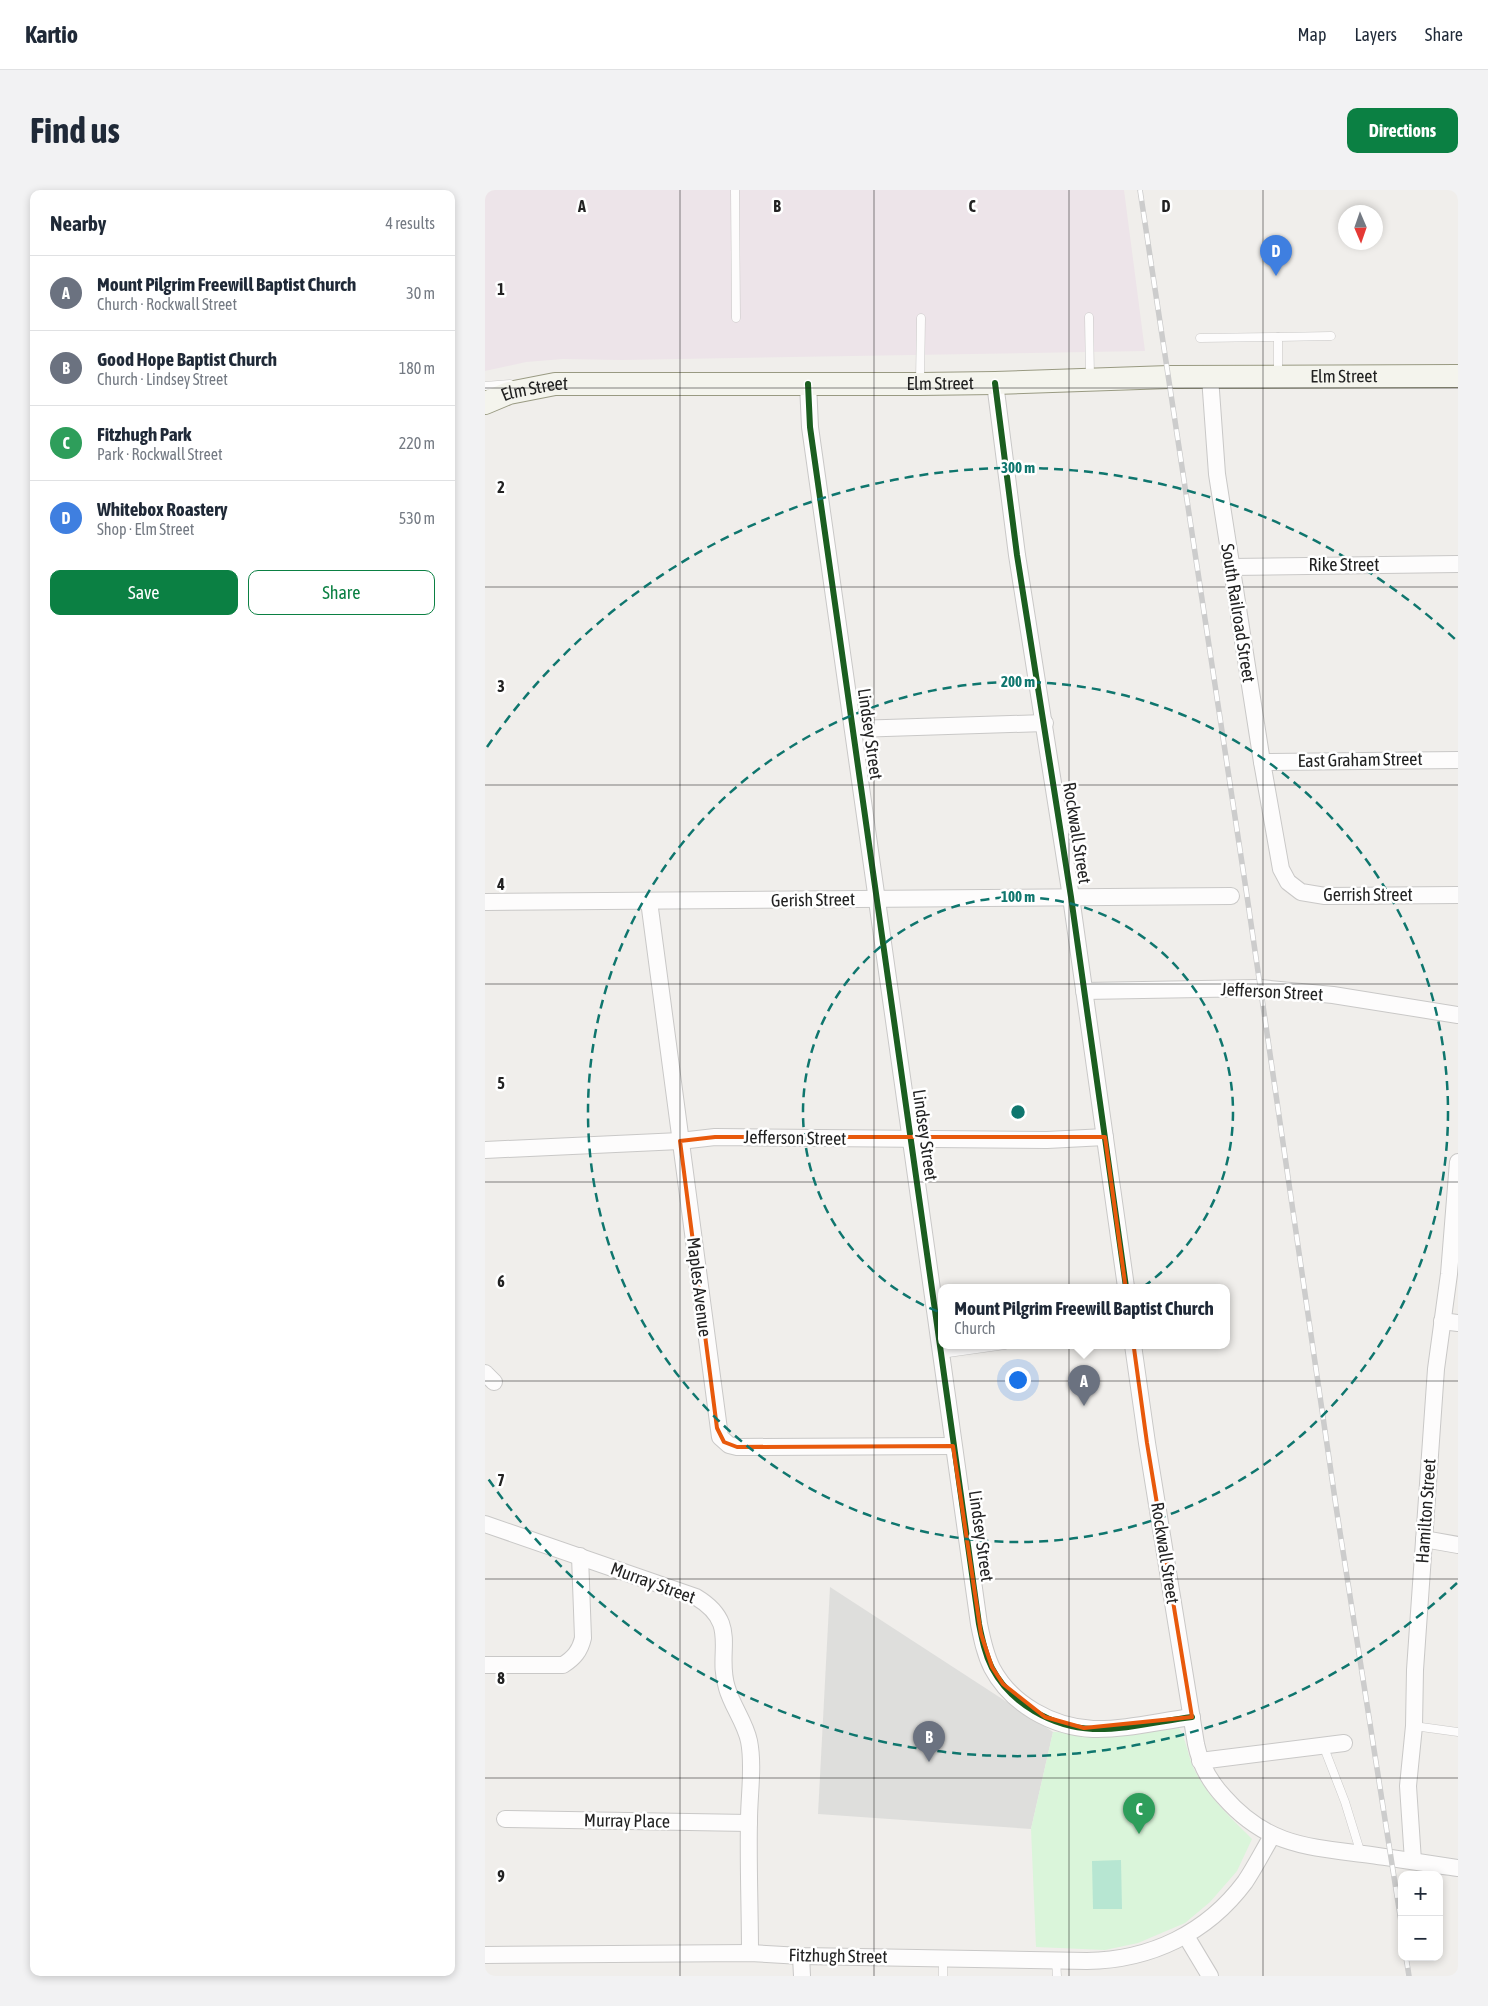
<!DOCTYPE html>
<html lang="en">
<head>
<meta charset="utf-8">
<style>
  body { margin:0; font-family:"Asap Condensed",sans-serif; background:#f2f2f3; color:#1f2937 }
  .controls { position:absolute; right:15px; bottom:15px; display:grid; overflow:hidden; border-radius:10px; box-shadow:0 2px 8px #0003 }
  .controls button { width:45px; height:45px; display:grid; place-items:center; padding:0; border:0; border-bottom:1px solid #e0e1e3; background:#fff; color:#1f2937; font:25px sans-serif }
  .compass { position:absolute; left:853px; top:15px; width:45px; height:45px; border-radius:50%; background:#fff; box-shadow:0 2px 8px #0003; rotate:178deg }
  .you { position:absolute; left:532px; top:1189px; width:18px; height:18px; margin:-12px; border:4px solid #fff; border-radius:50%; background:#1a73e8; box-shadow:0 0 0 8px #1a73e833 }
  .badge { display:grid; place-items:center; width:32px; height:32px; border-radius:50%; background:#0b8043; color:#fff; font-size:16px; font-weight:700 }
  .pin { position:absolute; translate:-50% -41px; filter:drop-shadow(0 1px 2px #0008) }
  .pin::after { content:''; position:absolute; top:26px; width:18px; height:15px; background:inherit; clip-path:polygon(0 0,100% 0,50% 100%) }
  .popup { position:absolute; left:453px; top:1094px; width:292px; height:65px; box-sizing:border-box; display:grid; place-content:center; border-radius:10px; background:#fff; filter:drop-shadow(0 1px 4px #0005); font-size:16px; white-space:nowrap; color:#747a83 }
  .popup b { font-size:19px; color:#1f2937 }
  .popup::after { content:''; position:absolute; left:50%; top:100%; margin-left:-10px; border:10px solid transparent; border-top-color:#fff }
  .list { margin:0; padding:0; list-style:none }
  h2 { display:flex; justify-content:space-between; align-items:center; height:65px; margin:0; padding:0 20px; font-size:21px }
  h2 small { font-size:16px; font-weight:400; color:#747a83 }
  .list li { display:grid; grid-template-columns:32px 1fr auto; gap:15px; align-items:center; box-sizing:border-box; height:75px; padding:0 20px; border-top:1px solid #e0e1e3 }
  .list b { display:block; font-size:19px; white-space:nowrap }
  .list p { margin:0; font-size:16px; white-space:nowrap; color:#747a83 }
  .list em { font-size:16px; font-style:normal; color:#747a83 }
  .actions { display:flex; gap:10px; padding:15px 20px }
  .actions a { flex:1; padding:11px 0; border:1px solid #0b8043; border-radius:10px; text-align:center; font-size:18px; color:#0b8043 }
  .actions .main { background:#0b8043; color:#fff }
  .map { position:relative; flex:none; width:973px; height:1786px; overflow:hidden; border-radius:10px }
  header { display:flex; align-items:center; gap:30px; box-sizing:border-box; height:70px; padding:0 25px; background:#fff; border-bottom:1px solid #e0e1e3 }
  header strong { font-size:24px }
  nav { display:flex; gap:28px; margin-inline-start:auto; font-size:18px }
  .intro { display:flex; align-items:center; justify-content:space-between; box-sizing:border-box; height:120px; padding:0 30px }
  h1 { margin:0; font-size:35px }
  .button { padding:12px 22px; border-radius:10px; background:#0b8043; color:#fff; font-size:18px; font-weight:700 }
  main { display:flex; gap:30px; padding:0 30px }
  aside { flex:1; background:#fff; border-radius:10px; box-shadow:0 2px 8px #0003 }
  .map>svg:first-child { display:block }
  .industrial { fill:#ede4e9 }
  .religious { fill:#dededc }
  .park { fill:#daf5da }
  .pitch { fill:#b7e6d2 }
  .lines { fill:none; stroke-linecap:round; stroke-linejoin:round }
  .service-casing { stroke:#c9c8c7; stroke-width:9 }
  .minor-casing { stroke:#c9c8c7; stroke-width:18 }
  .secondary-casing { stroke:#999a82; stroke-width:24 }
  .service { stroke:#fdfcfc; stroke-width:8 }
  .minor { stroke:#fdfcfc; stroke-width:16 }
  .secondary { stroke:#f4f4ed; stroke-width:22 }
  .rail-casing { stroke:#ccc; stroke-width:5.5 }
  .rail { stroke:#fff; stroke-width:4; stroke-dasharray:11; stroke-linecap:butt }
  .cycleway-casing { stroke:#fff; stroke-width:9 }
  .cycleway { stroke:#1b5e20; stroke-width:6 }
  .marked { fill:none; stroke:#e8590c; stroke-width:4; stroke-linejoin:round }
  .grid { fill:none; stroke:#222; stroke-width:1; stroke-opacity:0.55 }
  .ring { fill:none; stroke:#0f766e; stroke-width:2.5; stroke-dasharray:9 6 }
  .labels { text-anchor:middle; stroke-width:5; stroke-linejoin:round; paint-order:stroke }
  .street-label { font-size:18px; fill:#222; stroke:#fff }
  .grid-label { font-size:16px; text-anchor:middle; font-weight:bold; fill:#222; stroke:#fff; stroke-width:5; stroke-linejoin:round; paint-order:stroke }
  .centre { fill:#0f766e; stroke:#fff; stroke-width:2.5 }
  .ring-label { font-size:15px; text-anchor:middle; font-weight:bold; fill:#0f766e; stroke:#fff; stroke-width:5; stroke-linejoin:round; paint-order:stroke }
</style>
</head>
<body>
<header>
<strong>Kartio</strong>
<nav><a>Map</a><a>Layers</a><a>Share</a></nav>
</header>
<div class="intro"><h1>Find us</h1><a class="button">Directions</a></div>
<main>
<aside>
<h2>Nearby<small>4 results</small></h2>
<ul class="list">
<li><span class="badge" style="background:#6b7280">A</span><div><b>Mount Pilgrim Freewill Baptist Church</b><p>Church · Rockwall Street</p></div><em>30 m</em></li>
<li><span class="badge" style="background:#6b7280">B</span><div><b>Good Hope Baptist Church</b><p>Church · Lindsey Street</p></div><em>180 m</em></li>
<li><span class="badge" style="background:#2e9e5b">C</span><div><b>Fitzhugh Park</b><p>Park · Rockwall Street</p></div><em>220 m</em></li>
<li><span class="badge" style="background:#3f7fe0">D</span><div><b>Whitebox Roastery</b><p>Shop · Elm Street</p></div><em>530 m</em></li>
</ul>
<div class="actions"><a class="main">Save</a><a>Share</a></div>
</aside>
<div class="map">
<svg width="973" height="1786" viewBox="0 0 973 1786">
  <rect width="100%" height="100%" fill="#f0eeeb"/>
  <polygon class="industrial" points="0,0 639,0 660,161 137,170 78,169 41,172 0,181"/>
  <polygon class="religious" points="345,1397 568,1542 546,1639 333,1624"/>
  <path class="park" d="M694,1538C702,1551 703,1567 710,1581C723,1607 747,1629 767,1649L752,1681L725,1712L700,1733L653,1753L620,1760L551,1757L546,1639L568,1542L635,1544Z"/>
  <polygon class="pitch" points="636,1670 637,1719 608,1719 607,1671"/>
  <g class="lines">
    <defs>
      <g id="service">
        <polyline points="250,0 251,128"/>
        <polyline points="604,127 605,188"/>
        <polyline points="715,148 793,147"/>
        <polyline points="793,184 793,147 846,146"/>
        <polyline points="435,191 436,128"/>
        <polyline points="0,196 25,194"/>
        <polyline points="456,1164 520,1155"/>
        <polyline points="929,1536 973,1542"/>
        <polyline points="838,1555 860,1612 876,1664"/>
        <polyline points="571,1770 572,1786"/>
        <polyline points="458,1786 458,1768"/>
      </g>
      <g id="minor">
        <polyline points="725,187 732,284 777,572 796,679 803,692 816,702 840,706 973,705"/>
        <polyline points="510,193 532,365 586,707 641,1097"/>
        <path d="M323,194L325,237C385,635 437,1035 494,1434C497,1449 500,1464 507,1478C526,1514 567,1537 608,1539C640,1540 675,1531 707,1527"/>
        <polyline points="746,377 973,374"/>
        <polyline points="370,539 560,533"/>
        <polyline points="777,572 973,570"/>
        <polyline points="164,711 235,1247 244,1255 252,1257 468,1256"/>
        <polyline points="0,712 746,706"/>
        <polyline points="599,801 775,798 848,805 973,825"/>
        <polyline points="0,960 195,951 230,947 562,950 620,947"/>
        <polyline points="957,1131 973,1133"/>
        <path d="M648,1155L662,1253L711,1554C715,1574 725,1592 739,1607C783,1657 825,1657 886,1665C915,1669 944,1674 973,1678"/>
        <polyline points="0,1183 9,1192"/>
        <path d="M0,1334L211,1407C256,1434 230,1461 242,1498C247,1516 260,1532 264,1551C269,1576 264,1605 264,1630C263,1675 265,1719 265,1763"/>
        <polyline points="939,1349 973,1355"/>
        <path d="M0,1475H78C89,1468 95,1461 98,1448L95,1366"/>
        <polyline points="715,1571 859,1553"/>
        <polyline points="20,1629 264,1633"/>
        <polyline points="928,1671 923,1596 929,1536 930,1480 951,1179 964,1084 973,972"/>
        <polyline points="701,1746 725,1786"/>
        <path d="M0,1765L265,1763L316,1766L602,1771C666,1770 722,1743 760,1692C770,1677 778,1661 787,1646"/>
        <polyline points="316,1766 317,1786"/>
      </g>
      <g id="secondary">
        <path id="s1" d="M0,213L24,203L70,194H435L510,193L684,187L973,186"/>
      </g>
    </defs>
    <use href="#service" class="service-casing"/>
    <use href="#minor" class="minor-casing"/>
    <use href="#secondary" class="secondary-casing"/>
    <use href="#service" class="service"/>
    <use href="#minor" class="minor"/>
    <use href="#secondary" class="secondary"/>
    <defs>
      <g id="rail">
        <polyline points="655,0 762,706 852,1323 917,1738"/>
        <polyline points="921,1767 924,1786"/>
      </g>
    </defs>
    <use href="#rail" class="rail-casing"/>
    <use href="#rail" class="rail"/>
    <defs>
      <g id="cycleway">
        <polyline points="510,193 532,365 586,707 641,1097"/>
        <path d="M323,194L325,237C385,635 437,1035 494,1434C497,1449 500,1464 507,1478C526,1514 567,1537 608,1539C640,1540 675,1531 707,1527"/>
      </g>
    </defs>
    <use href="#cycleway" class="cycleway-casing"/>
    <use href="#cycleway" class="cycleway"/>
  </g>
  <path class="marked" d="M230,947H620L662,1253L707,1527L599,1538L560,1527L518,1494L507,1477L496,1444L468,1256L252,1257L239,1252L232,1238L195,951Z"/>
  <path class="grid" d="M195,0V1786M389,0V1786M584,0V1786M778,0V1786M0,198H973M0,397H973M0,595H973M0,794H973M0,992H973M0,1191H973M0,1389H973M0,1588H973"/>
  <g class="ring">
    <circle cx="533" cy="922" r="215"/>
    <circle cx="533" cy="922" r="430"/>
    <path d="M972 1393A644 644 0 0 1 2 1287M2 557A644 644 0 0 1 972 451"/>
  </g>
  <g class="labels">
    <g class="street-label">
      <text dy="6" stroke="none"><textPath href="#s1" startOffset="862">Elm Street</textPath></text>
      <text dy="6" stroke="none"><textPath href="#s1" startOffset="458">Elm Street</textPath></text>
      <text dy="6" stroke="none"><textPath href="#s1" startOffset="52">Elm Street</textPath></text>
      <text x="859" y="381">Rike Street</text>
      <text transform="translate(753 423) rotate(81)" y="6">South Railroad Street</text>
      <text transform="translate(385 544) rotate(82)" y="6">Lindsey Street</text>
      <text transform="translate(875 570) rotate(-1)" y="6">East Graham Street</text>
      <text transform="translate(592 643) rotate(81)" y="6">Rockwall Street</text>
      <text x="883" y="711">Gerrish Street</text>
      <text transform="translate(328 710) rotate(-1)" y="6">Gerish Street</text>
      <text transform="translate(787 802) rotate(3)" y="6">Jefferson Street</text>
      <text transform="translate(440 945) rotate(82)" y="6">Lindsey Street</text>
      <text transform="translate(310 948) rotate(1)" y="6">Jefferson Street</text>
      <text transform="translate(214 1097) rotate(83)" y="6">Maples Avenue</text>
      <text transform="translate(941 1321) rotate(-86)" y="6">Hamilton Street</text>
      <text transform="translate(496 1346) rotate(82)" y="6">Lindsey Street</text>
      <text transform="translate(680 1363) rotate(81)" y="6">Rockwall Street</text>
      <text transform="translate(168 1393) rotate(20)" y="6">Murray Street</text>
      <text transform="translate(142 1631) rotate(1)" y="6">Murray Place</text>
      <text transform="translate(353 1766) rotate(1)" y="6">Fitzhugh Street</text>
    </g>
  </g>
  <g class="grid-label">
    <text x="97" y="22">A</text>
    <text x="292" y="22">B</text>
    <text x="487" y="22">C</text>
    <text x="681" y="22">D</text>
    <text x="16" y="105">1</text>
    <text x="16" y="303">2</text>
    <text x="16" y="502">3</text>
    <text x="16" y="700">4</text>
    <text x="16" y="899">5</text>
    <text x="16" y="1097">6</text>
    <text x="16" y="1296">7</text>
    <text x="16" y="1494">8</text>
    <text x="16" y="1692">9</text>
  </g>
  <circle cx="533" cy="922" r="8" class="centre"/>
  <g class="ring-label">
    <text x="533" y="283">300 m</text>
    <text x="533" y="497">200 m</text>
    <text x="533" y="712">100 m</text>
  </g>
</svg>
<div class="controls">
<button>+</button>
<button>−</button>
</div>
<svg class="compass" viewBox="-18 -18 36 36"><path d="M0-13l5 13h-10z" fill="#e53935"/><path d="M0 13l5-13h-10z" fill="#747a83"/></svg>
<div class="you"></div>
<div class="pin badge" style="left:599px;top:1216px;background:#6b7280">A</div>
<div class="popup"><b>Mount Pilgrim Freewill Baptist Church</b>Church</div>
<div class="pin badge" style="left:444px;top:1572px;background:#6b7280">B</div>
<div class="pin badge" style="left:654px;top:1644px;background:#2e9e5b">C</div>
<div class="pin badge" style="left:791px;top:86px;background:#3f7fe0">D</div>
</div>
</main>
</body>
</html>
